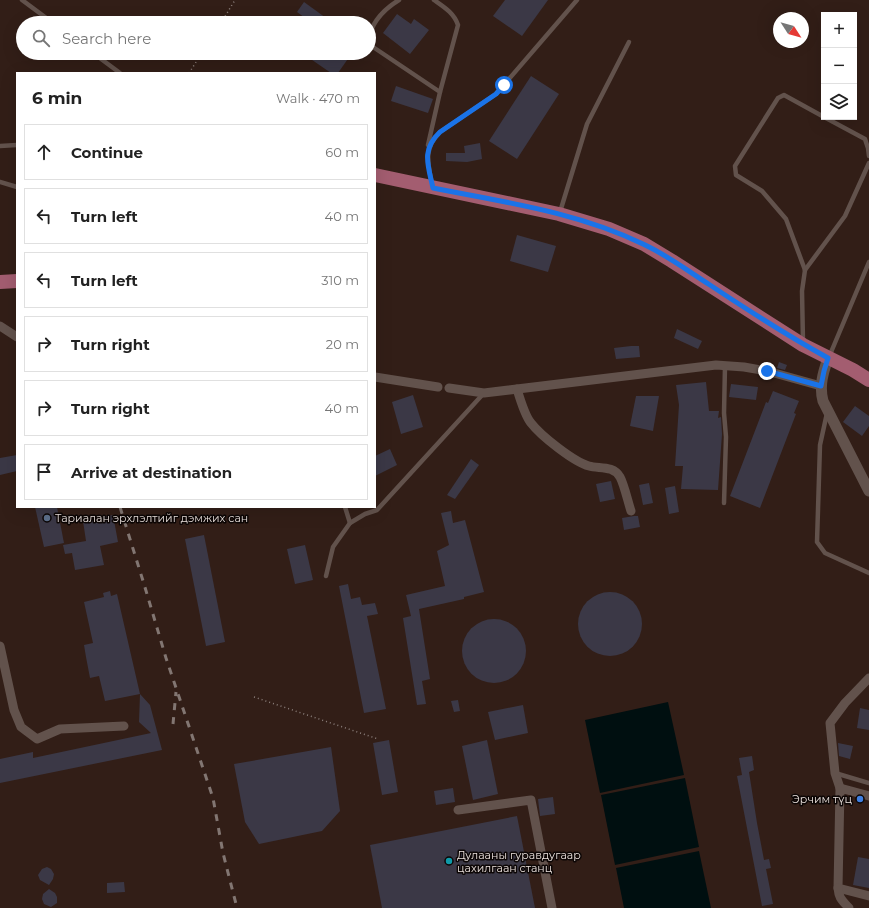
<!DOCTYPE html>
<html lang="en">
<head>
<meta charset="utf-8">
<style>
  body { margin:0; font-family:Montserrat,sans-serif; background:#f6f6f6; color:#222 }
  .controls { position:absolute; right:12px; top:12px; display:grid; overflow:hidden; border-radius:0px; box-shadow:0 4px 16px #0002 }
  .controls button { width:36px; height:36px; display:grid; place-items:center; padding:0; border:0; border-bottom:1px solid #e0e0e0; background:#fff; color:#222; font:20px sans-serif }
  .compass { position:absolute; left:773px; top:12px; width:36px; height:36px; border-radius:50%; background:#fff; box-shadow:0 4px 16px #0002; rotate:126deg }
  .stop { position:absolute; width:12px; height:12px; margin:-9px; border:3px solid #1a73e8; border-radius:50%; background:#fff }
  .stop.end { background:#1a73e8; border-color:#fff; box-shadow:0 1px 4px #0008 }
  .list { margin:0; padding:0; list-style:none }
  h2 { display:flex; justify-content:space-between; align-items:center; height:52px; margin:0; padding:0 16px; font-size:17px }
  h2 small { font-size:13px; font-weight:400; color:#767676 }
  .list li { display:grid; grid-template-columns:26px 1fr auto; gap:12px; align-items:center; box-sizing:border-box; height:56px; margin:0 8px 8px; padding:0 8px; border:1px solid #e0e0e0; border-radius:0px }
  .list b { display:block; font-size:15px; white-space:nowrap }
  .list em { font-size:13px; font-style:normal; color:#767676 }
  .icon { flex:none; width:22px; height:22px; fill:none; stroke:currentColor; stroke-width:2; stroke-linecap:round; stroke-linejoin:round }
  .map { position:relative; flex:none; width:869px; height:908px; overflow:hidden }
  .search { position:absolute; background:#fff; box-shadow:0 4px 16px #0002; left:16px; top:16px; width:360px; height:44px; display:flex; align-items:center; gap:10px; box-sizing:border-box; padding:0 14px; border-radius:22px; color:#767676; font-size:15px }
  .panel { position:absolute; background:#fff; box-shadow:0 4px 16px #0002; left:16px; top:72px; width:360px; height:436px; border-radius:0px }
  .map>svg:first-child { display:block }
  .built { fill:#321e17; fill-rule:evenodd }
  .water { fill:#000f10 }
  .building { fill:#3b3846 }
  .lines { fill:none; stroke-linecap:round; stroke-linejoin:round }
  .path { stroke:#8d817d; stroke-width:1.5; stroke-dasharray:1 3; stroke-linecap:butt }
  .service { stroke:#62524c; stroke-width:4.5 }
  .minor { stroke:#62524c; stroke-width:9 }
  .tertiary { stroke:#62524c; stroke-width:11 }
  .primary { stroke:#a35d70; stroke-width:14 }
  .rail { stroke:#827672; stroke-width:3; stroke-dasharray:7 7; stroke-linecap:butt }
  .route { stroke:#1a73e8; stroke-width:5 }
  .service-dot { fill:#5c6f8a; stroke:#0c0605; stroke-width:1.5 }
  .shop-dot { fill:#3f7fe0; stroke:#0c0605; stroke-width:1.5 }
  .culture-dot { fill:#0f9aa8; stroke:#0c0605; stroke-width:1.5 }
  .labels { text-anchor:middle; stroke-width:3; stroke-linejoin:round; paint-order:stroke }
  .poi-label { font-size:11px; fill:#ebe1dd; stroke:#0c0605; text-anchor:start }
</style>
</head>
<body>
<div class="map">
<svg width="869" height="908" viewBox="0 0 869 908">
  <rect width="100%" height="100%" fill="#271a15"/>
  <path class="built" d="M0,0H869V908H0ZM824,15H854V117H824ZM779,18H803V42H779ZM23,23H369V53H23ZM17,73H375V507H17Z"/>
  <g class="water">
    <polygon points="668,702 684,775 600,793 585,720"/>
    <polygon points="685,778 699,847 615,865 601,795"/>
    <polygon points="699,851 711,908 624,908 616,868"/>
  </g>
  <g class="building">
    <polygon points="505,0 548,0 522,36 493,16"/>
    <polygon points="304,2 333,23 312,23 297,12"/>
    <polygon points="397,14 411,24 414,19 429,30 410,54 383,33"/>
    <polygon points="302,53 352,53 338,73 331,73"/>
    <polygon points="531,76 559,94 517,159 489,141"/>
    <polygon points="396,86 433,99 428,113 391,101"/>
    <polygon points="480,143 482,159 467,162 446,161 446,153 465,153 464,146"/>
    <polygon points="517,235 556,246 548,272 510,261"/>
    <polygon points="677,329 702,341 698,349 674,338"/>
    <polygon points="631,346 639,346 640,357 616,359 614,348"/>
    <polygon points="779,362 787,365 785,370 777,368"/>
    <polygon points="706,382 709,411 719,411 718,418 721,417 722,434 718,490 681,489 683,466 675,466 679,405 676,385"/>
    <polygon points="731,384 758,387 756,400 729,397"/>
    <polygon points="773,391 799,401 794,413 796,414 760,508 730,496 766,402 768,403"/>
    <polygon points="413,395 423,427 401,434 392,402"/>
    <polygon points="636,396 659,396 653,431 630,426"/>
    <polygon points="855,406 869,416 869,426 862,436 843,422"/>
    <polygon points="390,449 397,465 375,476 375,456"/>
    <polygon points="17,455 17,471 0,475 0,458"/>
    <polygon points="471,459 479,465 455,499 447,495"/>
    <polygon points="611,481 615,499 600,502 596,484"/>
    <polygon points="649,483 653,503 643,505 639,485"/>
    <polygon points="675,486 679,512 669,514 665,488"/>
    <polygon points="35,507 57,507 64,543 44,547"/>
    <polygon points="451,511 453,523 465,520 484,592 464,597 464,599 419,609 430,679 422,681 426,704 417,705 403,618 411,616 406,595 445,586 437,551 449,545 441,513"/>
    <polygon points="113,515 118,542 100,546 104,565 75,570 72,553 65,554 63,545 86,541 83,521"/>
    <polygon points="634,516 638,516 640,527 624,530 622,518"/>
    <polygon points="204,535 225,642 206,646 185,539"/>
    <polygon points="305,545 313,580 295,584 287,549"/>
    <polygon points="348,584 351,599 360,597 362,605 375,603 378,614 367,616 386,709 364,713 339,586"/>
    <polygon points="110,591 111,596 117,594 140,694 105,701 99,676 90,678 86,657 84,645 93,643 84,602 104,597 103,593"/>
    <circle cx="610" cy="624" r="32"/>
    <circle cx="494" cy="651" r="32"/>
    <polygon points="140,694 150,705 162,750 0,783 0,759 33,752 33,758 151,733 139,722"/>
    <polygon points="458,700 460,711 454,712 451,701"/>
    <polygon points="523,705 528,733 495,740 488,712"/>
    <polygon points="860,708 869,710 869,730 857,728"/>
    <polygon points="389,740 398,792 382,795 373,743"/>
    <polygon points="487,740 498,794 473,800 462,746"/>
    <polygon points="838,743 853,746 850,759 839,756"/>
    <polygon points="331,747 340,811 322,831 259,844 245,822 234,764"/>
    <polygon points="752,756 754,770 749,772 757,823 764,860 769,859 771,868 766,869 773,904 762,906 737,776 742,775 739,758"/>
    <polygon points="453,788 455,802 436,805 434,791"/>
    <polygon points="553,797 555,814 540,816 538,799"/>
    <polygon points="517,816 535,908 382,908 370,845"/>
    <polygon points="858,857 869,859 869,888 853,885"/>
    <polygon points="47,867 51,869 54,874 53,879 49,885 40,880 38,875 42,869"/>
    <polygon points="124,882 125,892 107,893 107,883"/>
    <polygon points="49,889 55,893 57,897 57,903 51,907 44,904 42,899 43,894"/>
  </g>
  <g class="lines">
    <g class="path">
      <polyline points="221,23 235,0"/>
      <polyline points="189,73 202,53"/>
      <polyline points="254,697 378,739"/>
    </g>
    <g class="service">
      <polyline points="22,0 53,23"/>
      <path d="M399,0C384,9 363,29 373,47L440,92L428,145"/>
      <path d="M434,0C444,7 454,13 458,25L440,92"/>
      <polyline points="93,53 120,73"/>
      <polyline points="824,117 865,139 868,148 869,156"/>
      <polyline points="0,146 17,145"/>
      <polyline points="0,182 17,187"/>
      <path d="M432,184C428,163 423,149 440,132L496,94L577,0"/>
      <polyline points="560,212 587,124 629,42"/>
      <polyline points="805,270 845,216 869,163"/>
      <polyline points="803,342 802,291 805,270 786,219 762,191 736,175 735,166 778,98 784,95 824,117"/>
      <polyline points="829,357 869,262"/>
      <polyline points="827,413 820,445 817,542 825,553 869,573"/>
      <polyline points="724,503 726,437 724,413 725,366"/>
      <polyline points="350,523 365,514 377,510 484,393"/>
      <polyline points="326,576 333,547 350,523 345,507"/>
      <polyline points="835,773 869,783"/>
    </g>
    <g class="minor">
      <polyline points="0,326 17,337"/>
      <polyline points="375,377 438,387"/>
      <polyline points="449,388 484,393 716,365 744,367 767,371 821,386"/>
      <path d="M517,389C520,399 525,416 531,423C541,436 574,462 589,466C599,469 613,465 620,477C624,484 628,502 631,511"/>
      <polyline points="0,646 14,710 21,727 37,739 60,729 124,726"/>
      <polyline points="840,788 835,773 830,723 845,703 869,678"/>
      <polyline points="869,796 840,788 838,888 869,896"/>
      <polyline points="458,810 531,800 552,908"/>
      <path d="M838,888C839,899 842,900 849,908"/>
    </g>
    <path class="tertiary" d="M828,358C823,373 819,386 823,401L869,491"/>
    <g class="primary">
      <polyline points="375,175 559,214 609,229 644,244 672,261 803,345 853,370 869,380"/>
      <polyline points="0,282 17,281"/>
    </g>
    <g class="rail">
      <polyline points="120,507 144,584 166,658 213,798 223,853 237,908"/>
      <polyline points="173,724 176,692"/>
    </g>
  </g>
  <g class="lines">
    <path class="route" d="M504,85L496,94L440,132C421,150 428,165 433,188C504,202 577,212 643,244C667,255 688,271 710,285C749,311 788,336 828,358L824,371L821,386L767,371"/>
  </g>
  <circle class="service-dot" cx="47" cy="518" r="4"/>
  <circle class="shop-dot" cx="860" cy="799" r="4"/>
  <circle class="culture-dot" cx="449" cy="861" r="4"/>
  <g class="labels">
    <g class="poi-label">
      <text x="55" y="522">Тариалан эрхлэлтийг дэмжих сан</text>
      <text x="852" y="803" text-anchor="end">Эрчим түц</text>
      <text x="457" y="859">Дулааны гуравдугаар<tspan x="457" dy="13">цахилгаан станц</tspan></text>
    </g>
  </g>
</svg>
<div class="controls">
<button>+</button>
<button>−</button>
<button><svg class="icon" aria-label="layers" viewBox="0 0 24 24"><path d="M12 4l9 5-9 5-9-5zM3 14l9 5 9-5"/></svg></button>
</div>
<svg class="compass" viewBox="-18 -18 36 36"><path d="M0-13l5 13h-10z" fill="#e53935"/><path d="M0 13l5-13h-10z" fill="#767676"/></svg>
<div class="stop" style="left:504px;top:85px"></div>
<div class="stop end" style="left:767px;top:371px"></div>
<div class="search"><svg class="icon" aria-label="search" viewBox="0 0 24 24"><circle cx="10" cy="10" r="6"/><path d="M15 15l6 6"/></svg>Search here</div>
<section class="panel">
<h2>6 min<small>Walk · 470 m</small></h2>
<ul class="list">
<li><svg class="icon" aria-label="ahead" viewBox="0 0 24 24"><path d="M12 20V5M6 11l6-6 6 6"/></svg><div><b>Continue</b></div><em>60 m</em></li>
<li><svg class="icon" aria-label="left" viewBox="0 0 24 24"><path d="M17 20v-9H6M10 6l-5 5 5 5"/></svg><div><b>Turn left</b></div><em>40 m</em></li>
<li><svg class="icon" aria-label="left" viewBox="0 0 24 24"><path d="M17 20v-9H6M10 6l-5 5 5 5"/></svg><div><b>Turn left</b></div><em>310 m</em></li>
<li><svg class="icon" aria-label="right" viewBox="0 0 24 24"><path d="M7 20v-9h11M14 6l5 5-5 5"/></svg><div><b>Turn right</b></div><em>20 m</em></li>
<li><svg class="icon" aria-label="right" viewBox="0 0 24 24"><path d="M7 20v-9h11M14 6l5 5-5 5"/></svg><div><b>Turn right</b></div><em>40 m</em></li>
<li><svg class="icon" aria-label="arrive" viewBox="0 0 24 24"><path d="M6 21V4h12l-3 4 3 4H6"/></svg><div><b>Arrive at destination</b></div></li>
</ul>
</section>
</div>
</body>
</html>
